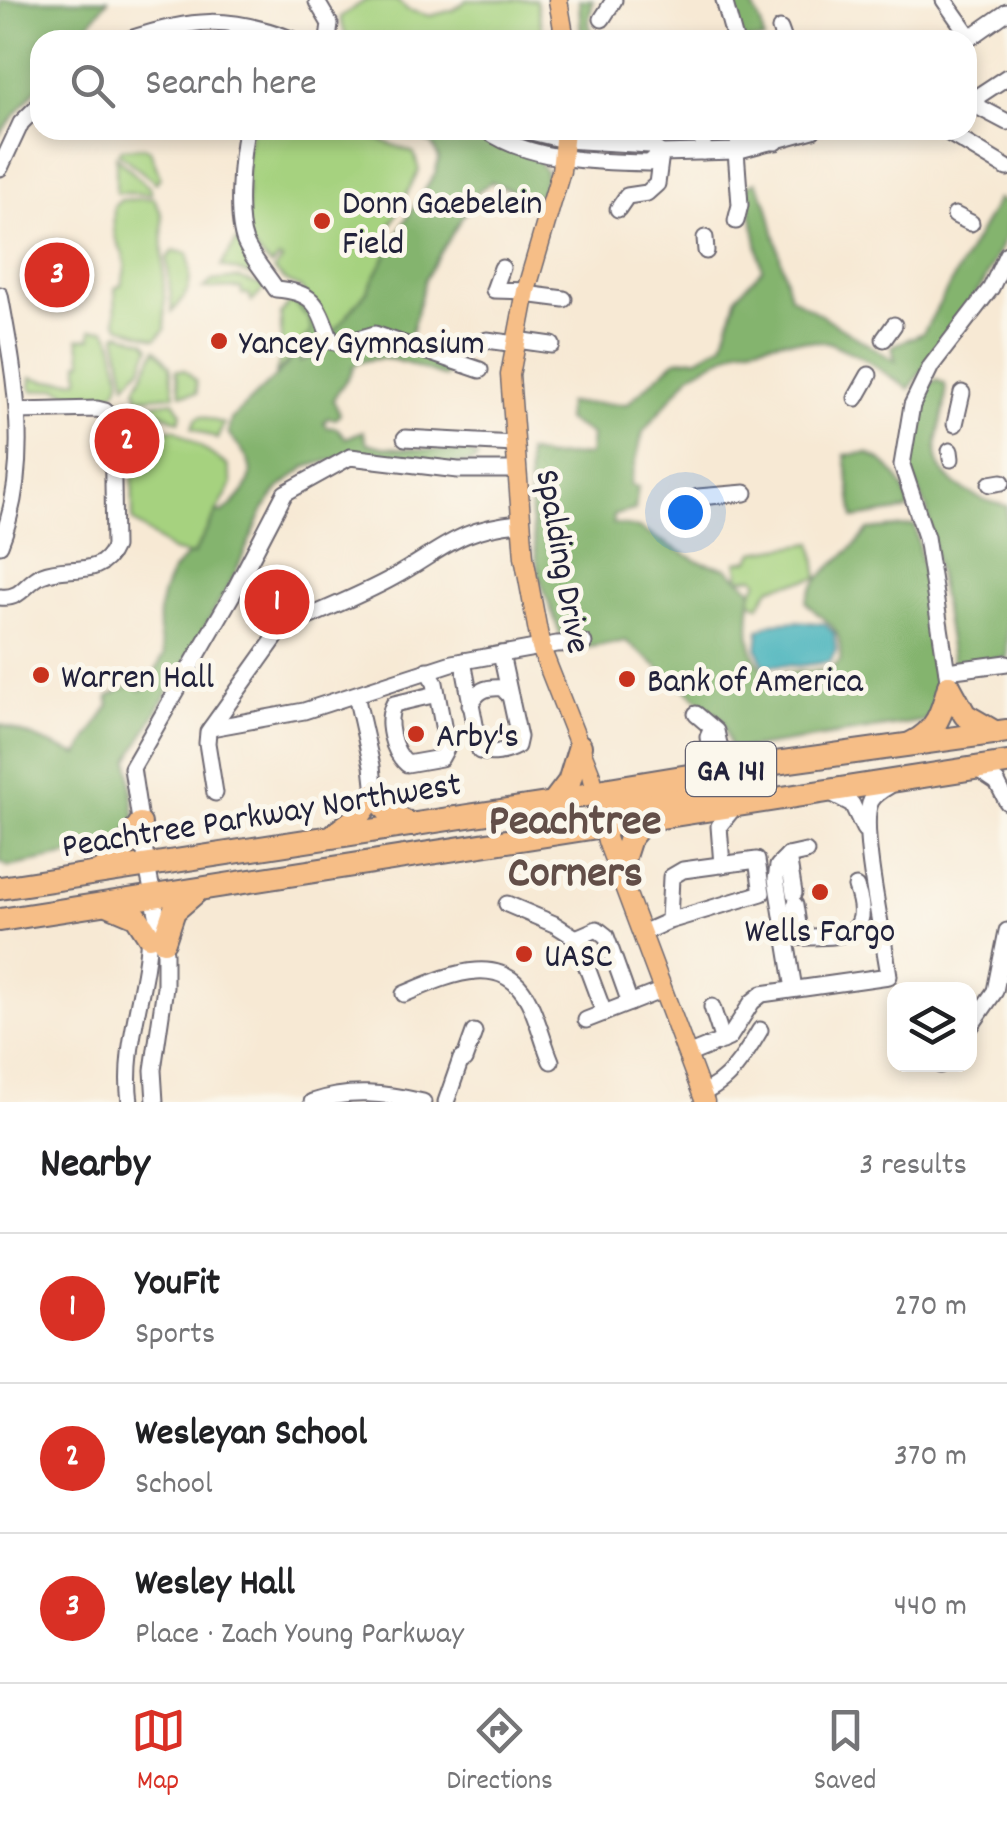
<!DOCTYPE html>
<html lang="en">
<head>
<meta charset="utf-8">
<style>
  body { margin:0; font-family:Dekko,sans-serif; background:#f2f2f2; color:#202124 }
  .controls { position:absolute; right:30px; bottom:30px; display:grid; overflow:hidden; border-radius:20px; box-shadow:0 5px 15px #0003 }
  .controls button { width:90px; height:90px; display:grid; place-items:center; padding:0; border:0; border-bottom:2px solid #e0e0e0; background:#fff; color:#202124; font:50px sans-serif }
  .you { position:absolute; left:685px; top:512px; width:35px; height:35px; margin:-25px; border:8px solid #fff; border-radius:50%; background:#1a73e8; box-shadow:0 0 0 15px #1a73e833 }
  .badge { display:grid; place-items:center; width:65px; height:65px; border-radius:50%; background:#d93025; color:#fff; font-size:32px; font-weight:700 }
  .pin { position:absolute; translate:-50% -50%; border:5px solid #fff; box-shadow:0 2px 10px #0006 }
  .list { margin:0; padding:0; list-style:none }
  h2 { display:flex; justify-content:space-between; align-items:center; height:130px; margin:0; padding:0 40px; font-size:42px }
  h2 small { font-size:32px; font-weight:400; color:#757577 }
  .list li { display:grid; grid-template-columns:65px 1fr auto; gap:30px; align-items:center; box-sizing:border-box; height:150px; padding:0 40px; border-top:2px solid #e0e0e0 }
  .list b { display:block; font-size:38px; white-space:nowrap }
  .list p { margin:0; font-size:32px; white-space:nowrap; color:#757577 }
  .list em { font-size:32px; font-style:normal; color:#757577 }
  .icon { flex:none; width:55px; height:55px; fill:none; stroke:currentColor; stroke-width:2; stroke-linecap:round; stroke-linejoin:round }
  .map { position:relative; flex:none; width:1007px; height:1102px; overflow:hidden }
  .search { position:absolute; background:#fff; box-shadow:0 5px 15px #0003; left:30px; right:30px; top:30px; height:110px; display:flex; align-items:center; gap:25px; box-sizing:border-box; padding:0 35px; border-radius:30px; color:#757577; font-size:38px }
  .sheet { height:580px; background:#fff }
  nav { display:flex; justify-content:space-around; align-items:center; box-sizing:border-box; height:140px; border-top:2px solid #e0e0e0; background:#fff; font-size:28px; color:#757577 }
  nav a { display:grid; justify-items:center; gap:5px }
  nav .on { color:#d93025 }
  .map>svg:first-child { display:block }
  .green { fill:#a6d27f; stroke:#647a5d; stroke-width:2.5 }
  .forest { fill:#84b46e; stroke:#536b54; stroke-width:2.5 }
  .water { fill:#40b0ba; stroke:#31697a; stroke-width:2.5 }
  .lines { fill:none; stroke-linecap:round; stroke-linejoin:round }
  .minor-casing { stroke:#6d6871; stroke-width:19 }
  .major-casing { stroke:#6d6871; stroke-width:21 }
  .highway-casing { stroke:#6d6871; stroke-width:26 }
  .minor { stroke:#fff; stroke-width:15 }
  .major { stroke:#f6be87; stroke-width:18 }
  .highway { stroke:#f6be87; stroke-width:22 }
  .poi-dot { fill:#c8321e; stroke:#fbf7ec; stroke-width:4 }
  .labels { text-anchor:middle; stroke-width:10; stroke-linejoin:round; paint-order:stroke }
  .shield { fill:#fbf7ec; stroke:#636270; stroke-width:2.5 }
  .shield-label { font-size:32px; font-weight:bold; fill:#22223b }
  .poi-label { font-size:35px; fill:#22223b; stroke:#fbf7ec; text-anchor:start }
  .street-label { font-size:35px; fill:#22223b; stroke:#fbf7ec }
  .district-label { font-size:45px; font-weight:bold; fill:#624e48; stroke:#fbf7ec }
</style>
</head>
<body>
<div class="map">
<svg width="1007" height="1102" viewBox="0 0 1007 1102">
  <rect width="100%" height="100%" fill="#fbf7ec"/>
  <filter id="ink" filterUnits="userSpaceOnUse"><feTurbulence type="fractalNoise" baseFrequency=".01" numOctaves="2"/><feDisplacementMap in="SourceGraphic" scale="20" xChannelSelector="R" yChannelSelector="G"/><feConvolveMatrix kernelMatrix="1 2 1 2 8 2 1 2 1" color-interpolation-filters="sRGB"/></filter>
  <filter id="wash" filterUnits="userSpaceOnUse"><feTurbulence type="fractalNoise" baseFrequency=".0048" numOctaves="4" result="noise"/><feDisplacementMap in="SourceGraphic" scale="40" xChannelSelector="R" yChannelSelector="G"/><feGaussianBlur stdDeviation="2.25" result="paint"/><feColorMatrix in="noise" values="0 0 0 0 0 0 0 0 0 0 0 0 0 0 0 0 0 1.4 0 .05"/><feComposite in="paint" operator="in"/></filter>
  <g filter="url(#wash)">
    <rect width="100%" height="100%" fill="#f7e9d4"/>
    <g class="green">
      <polygon points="366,0 396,0 408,10 430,16 453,10 467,0 536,0 544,40 347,40 340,17"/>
      <polygon points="251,130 354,130 414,153 419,170 382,242 391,247 367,291 334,332 300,287 286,281 274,270 282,260 279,258 271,266 253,248 248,236 246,153"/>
      <polygon points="145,147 150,150 160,177 156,183 118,153 121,149"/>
      <polygon points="116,157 151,189 151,194 116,193"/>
      <path d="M154,198L162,215L165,329L156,339L119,326L116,320L115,288L121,285C129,260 125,260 116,239C112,231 114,215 114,206L121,200Z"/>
      <polygon points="237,240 267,280 221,266"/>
      <path d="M174,251L188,253C192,281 192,291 172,312L167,258Z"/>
      <polygon points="238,278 266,287 252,302 249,294 242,294 241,288 203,289 212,281"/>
      <polygon points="292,300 309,319 311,331 275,376 281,354 281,314"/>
      <path d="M105,329C113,338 114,347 116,358C118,365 121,374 120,382C114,406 72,398 58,388L34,391L30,388L31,377L47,381L79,380V363L83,362L78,339L91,338V330Z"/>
      <polygon points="119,333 145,341 150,347 142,366 126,384 116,335"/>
      <polygon points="156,349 170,366 175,395 138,398 136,388"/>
      <polygon points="176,370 185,370 196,381 197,393 181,394"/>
      <polygon points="174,401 182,413 179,421 142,405"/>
      <polygon points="132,412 155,430 175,429 228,466 232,484 193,556 172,551 133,521"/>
      <polygon points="202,416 224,424 217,439 192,428 197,418"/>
      <polygon points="813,543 818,578 771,587 759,606 748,599 758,581 754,577 740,579 737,562 750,560 754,552"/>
    </g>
    <g class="forest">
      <polygon points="0,0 108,0 76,40 40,40 40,84 0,134"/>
      <polygon points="579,0 593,0 589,21 592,40 581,40"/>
      <polygon points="727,0 750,0 761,24 764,40 741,40"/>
      <polygon points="404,130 465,130 538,160 546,172 542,194 526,196 491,182 477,192 425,279 412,331 404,341 337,337 334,332 367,291 403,224 435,174 439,158 431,143"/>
      <path d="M756,182L767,204L790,296L895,361L892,346L923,333L998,199L1007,204V234L984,282L909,389L861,357L828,342L783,340L740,348L691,374L643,432L630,485L638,487L635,510L614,515L613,524L638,528L698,561L726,568L752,589C749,618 743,652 768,673L829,670L840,661C842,621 828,628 806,602C815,570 850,557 868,530L915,525L942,678L941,703L924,721L731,751L723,720L626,641L566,651L539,576L531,518L527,452L546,457L589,455L591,435L566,420L567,403L627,404L676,360L698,358L723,344L737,296L762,269L746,186Z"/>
      <path d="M293,295L304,298L323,334L308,353L299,358L300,362L318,353L326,342L374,337L451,364L445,377C412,367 387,349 354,365C349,380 339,387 333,400L340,414L336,419L327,418L324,423L327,427L337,428L346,438L363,431L367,443L382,447L467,452L478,457L474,462L451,465L339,458L306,467L279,488L264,509L233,578L129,760L135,817L120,845L9,867L0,862V724L78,755L109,705L108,697L133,684L140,690L146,688L164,655C155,626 157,601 171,574C175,567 183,561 188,554L193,555L217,512L223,513C242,495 262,479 243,452C238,444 232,440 228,432L231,419L284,368L311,331L309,319L292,300Z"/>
      <path d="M936,380L945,384C949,409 934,434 937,457C942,486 983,501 1007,506V658L953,664L927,509L909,470L916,415L927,386Z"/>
      <path d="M867,453C892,463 902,481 910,507L906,510L854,518L845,455Z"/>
    </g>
    <polygon class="water" points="798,621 825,624 834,633 836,650 830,662 799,666 764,665 757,648 759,630 772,623"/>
  </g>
  <g filter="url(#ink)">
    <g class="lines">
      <defs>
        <g id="minor">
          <polyline points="724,0 735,40"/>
          <polyline points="944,0 970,37"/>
          <polyline points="317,2 330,24 328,40"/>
          <polyline points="602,19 614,0"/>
          <polyline points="780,29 784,40"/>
          <path d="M127,40C191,18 229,15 294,40"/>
          <polyline points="967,40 1007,12"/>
          <polyline points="1007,77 969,102 1007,122"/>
          <path d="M246,130C241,158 235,216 245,242C252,258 266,274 276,289C316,292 318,306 331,341L341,344L375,334L480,370"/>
          <path d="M486,130C530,161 597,162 649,163L661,153"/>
          <polyline points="523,130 564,140 650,145 661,153"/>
          <polyline points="728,130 740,141 776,142 773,130"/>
          <polyline points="944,130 1007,168"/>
          <polyline points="736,151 740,205 736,221"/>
          <polyline points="703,152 703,139 712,130"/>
          <polyline points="661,153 736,151 813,130"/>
          <polyline points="0,168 21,123 40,104"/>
          <polyline points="618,209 627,196 647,193 657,184 661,153"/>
          <polyline points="955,215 971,223"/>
          <polyline points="705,238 706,251"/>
          <polyline points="502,268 494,290 526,291"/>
          <polyline points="525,294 564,299"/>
          <path d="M0,295C15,377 32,465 0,545"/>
          <polyline points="884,339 894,325"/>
          <polyline points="487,340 516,344"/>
          <polyline points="517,340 552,345"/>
          <polyline points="856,398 869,375"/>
          <polyline points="955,424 962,393"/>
          <polyline points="405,438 514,444"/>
          <polyline points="950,451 951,459"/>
          <polyline points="990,484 1002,482"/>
          <polyline points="698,497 745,493"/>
          <path d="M0,597C21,600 25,583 42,575C68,564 101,579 114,547L112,417L105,411L97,409L19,411"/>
          <path d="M463,661L480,751C491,755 506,752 517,746L519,737L501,654"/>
          <path d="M427,670L435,683L447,747L441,758L407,764C392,751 385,721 394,704L437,694"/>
          <polyline points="947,671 1007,663"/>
          <polyline points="949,686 926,537 902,465 912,405 931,366 991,288 1007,254"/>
          <polyline points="356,695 372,766 375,794"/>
          <path d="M470,705C478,690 485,687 502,688L510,696"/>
          <polyline points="696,714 716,731 725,770"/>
          <polyline points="211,728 304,711 452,663 557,644 584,643"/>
          <polyline points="712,728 708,737 713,773"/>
          <polyline points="976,768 997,782 1007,802"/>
          <path d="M215,793L207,743L208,732L278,634L288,626C323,610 360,596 394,577C444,549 457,529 519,523"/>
          <polyline points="831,793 852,804 864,829"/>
          <polyline points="788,856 794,893"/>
          <polyline points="722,865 719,826 735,806"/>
          <polyline points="507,904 554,924 576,938 604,1013"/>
          <polyline points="795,905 800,937"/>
          <polyline points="642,933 669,921 762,893 757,860 683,870 671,877 669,921"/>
          <polyline points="576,938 597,929 606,936 630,1003"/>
          <path d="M787,938C829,934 878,947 856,887"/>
          <polyline points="794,989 776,879 778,866 788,856 806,852"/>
          <path d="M404,994C445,977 503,948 529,1002C538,1020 543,1042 551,1061"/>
          <polyline points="712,1007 723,1041"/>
          <polyline points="586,1020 663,990"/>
          <polyline points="970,1027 995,991 1007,931"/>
          <path d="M687,1055L729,1038L752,1002L762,994L889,976C885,943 858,825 871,801C875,794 882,790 889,786"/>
          <polyline points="464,1060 474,1032"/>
          <polyline points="940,1065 940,1064"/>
          <path d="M701,1093C728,1084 746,1054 760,1030"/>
          <path d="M130,1102C122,1044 148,988 149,930"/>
          <polyline points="155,1102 153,1070 165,987 165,953 147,866 132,768 232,595 285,493 350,457 458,470 516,470"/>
          <path d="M312,1102C349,1089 385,1093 423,1102"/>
          <polyline points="446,1102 461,1059"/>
        </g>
        <g id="major">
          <polyline points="558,0 565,40"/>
          <polyline points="565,130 561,171 526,291 510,375 524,557 541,648 591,775 607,841 705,1102"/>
        </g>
        <g id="highway">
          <polyline points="949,686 965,715 996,733"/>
          <path d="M912,743C937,731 942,712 949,686"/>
          <polyline points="553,803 569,782 580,746"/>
          <polyline points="599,810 764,779"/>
          <polyline points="335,834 359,816 375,794 391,815 412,825"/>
          <polyline points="101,872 119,857 140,824"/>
          <polyline points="619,872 630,838 645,820"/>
          <polyline points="0,888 553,803 609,789 725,770 1007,731"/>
          <polyline points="110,905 136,916 149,936"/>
          <polyline points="0,920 1007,763"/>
          <polyline points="164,941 174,911 196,892"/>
        </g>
      </defs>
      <use href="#minor" class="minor-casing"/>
      <use href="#major" class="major-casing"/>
      <use href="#highway" class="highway-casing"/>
      <use href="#minor" class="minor"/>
      <use href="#major" class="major"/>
      <use href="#highway" class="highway"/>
    </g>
  </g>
  <g class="poi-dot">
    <circle cx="322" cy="221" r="10"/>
    <circle cx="219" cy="341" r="10"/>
    <circle cx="41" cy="675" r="10"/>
    <circle cx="627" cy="679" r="10"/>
    <circle cx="416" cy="734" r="10"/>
    <circle cx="820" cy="892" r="10"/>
    <circle cx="524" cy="954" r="10"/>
  </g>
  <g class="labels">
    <rect class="shield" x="686" y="742" width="90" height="54" rx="8"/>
    <g class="shield-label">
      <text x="731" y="780">GA 141</text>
    </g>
    <g class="poi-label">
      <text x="342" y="213">Donn Gaebelein<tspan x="342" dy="40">Field</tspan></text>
      <text x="239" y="353">Yancey Gymnasium</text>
      <text x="61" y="687">Warren Hall</text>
      <text x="647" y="691">Bank of America</text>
      <text x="436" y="746">Arby's</text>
      <text x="820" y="941" text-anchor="middle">Wells Fargo</text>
      <text x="544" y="966">UASC</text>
    </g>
    <g class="street-label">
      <text transform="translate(565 561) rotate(80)" y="12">Spalding Drive</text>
      <text transform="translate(261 813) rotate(-9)" y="12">Peachtree Parkway Northwest</text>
    </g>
    <g class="district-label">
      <text x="575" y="833">Peachtree<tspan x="575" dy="52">Corners</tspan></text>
    </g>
  </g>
</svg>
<div class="controls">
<button><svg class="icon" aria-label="layers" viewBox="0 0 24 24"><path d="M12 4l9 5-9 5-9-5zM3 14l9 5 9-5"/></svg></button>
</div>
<div class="you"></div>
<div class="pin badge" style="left:277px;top:602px">1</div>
<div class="pin badge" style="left:127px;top:441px">2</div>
<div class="pin badge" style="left:57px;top:275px">3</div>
<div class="search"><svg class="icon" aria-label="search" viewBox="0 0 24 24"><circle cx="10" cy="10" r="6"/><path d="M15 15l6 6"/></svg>Search here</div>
</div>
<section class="sheet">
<h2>Nearby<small>3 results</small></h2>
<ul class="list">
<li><span class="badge">1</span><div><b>YouFit</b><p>Sports</p></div><em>270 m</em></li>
<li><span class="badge">2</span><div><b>Wesleyan School</b><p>School</p></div><em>370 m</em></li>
<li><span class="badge">3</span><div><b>Wesley Hall</b><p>Place · Zach Young Parkway</p></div><em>440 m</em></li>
</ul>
</section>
<nav>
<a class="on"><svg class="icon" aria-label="map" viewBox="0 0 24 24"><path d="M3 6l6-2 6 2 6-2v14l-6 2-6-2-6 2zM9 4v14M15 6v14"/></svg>Map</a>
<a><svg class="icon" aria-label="directions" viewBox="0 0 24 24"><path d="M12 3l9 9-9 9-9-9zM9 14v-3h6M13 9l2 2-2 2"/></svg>Directions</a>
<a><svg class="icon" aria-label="saved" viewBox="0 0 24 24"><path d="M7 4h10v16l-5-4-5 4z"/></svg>Saved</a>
</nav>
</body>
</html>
